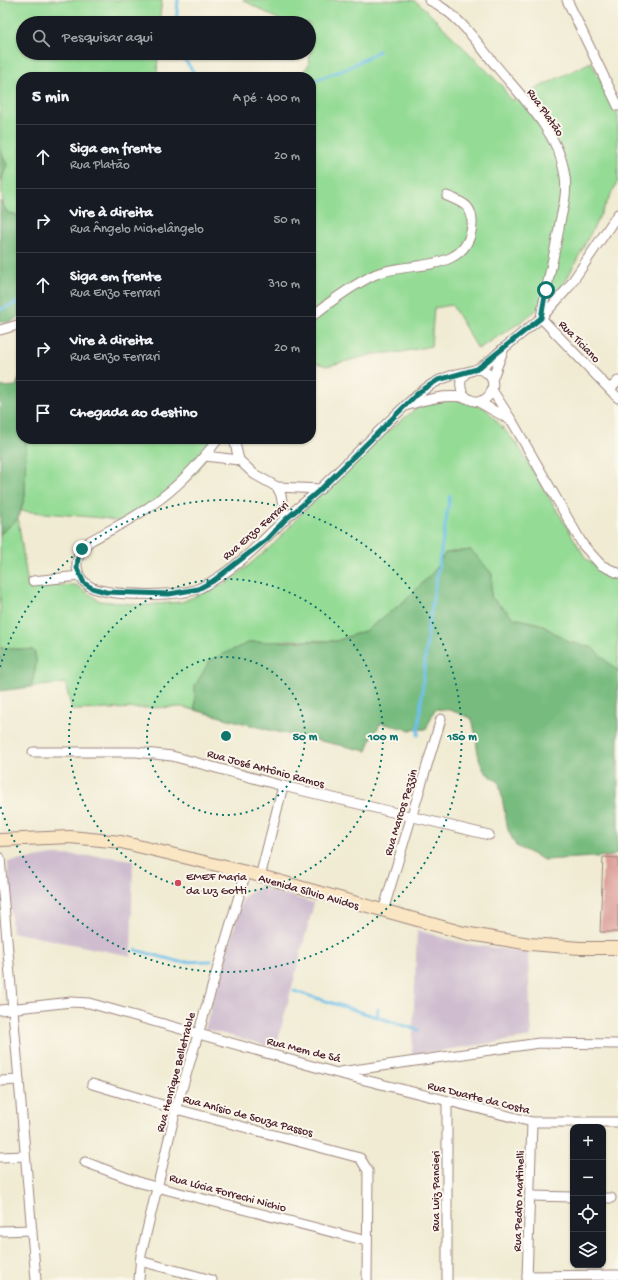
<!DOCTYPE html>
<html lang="pt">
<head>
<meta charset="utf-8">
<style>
  body { margin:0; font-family:"Gochi Hand",sans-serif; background:#242831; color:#f1f3f6 }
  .controls { position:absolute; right:12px; bottom:12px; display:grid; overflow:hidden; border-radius:8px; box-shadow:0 1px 3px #0004 }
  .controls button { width:36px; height:36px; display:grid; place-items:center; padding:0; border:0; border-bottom:1px solid #363941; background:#171b24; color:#f1f3f6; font:20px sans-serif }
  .stop { position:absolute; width:12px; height:12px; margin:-9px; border:3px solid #0f766e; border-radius:50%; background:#fff }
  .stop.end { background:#0f766e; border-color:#fff; box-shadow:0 1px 4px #0008 }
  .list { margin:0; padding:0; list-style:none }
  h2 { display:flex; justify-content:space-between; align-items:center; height:52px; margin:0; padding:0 16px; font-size:17px }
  h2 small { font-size:13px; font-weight:400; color:#9ea1a6 }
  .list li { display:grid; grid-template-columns:26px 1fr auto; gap:12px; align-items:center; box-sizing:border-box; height:64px; padding:0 16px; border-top:1px solid #363941 }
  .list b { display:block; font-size:15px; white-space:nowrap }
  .list p { margin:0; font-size:13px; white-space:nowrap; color:#9ea1a6 }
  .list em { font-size:13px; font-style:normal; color:#9ea1a6 }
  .icon { flex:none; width:22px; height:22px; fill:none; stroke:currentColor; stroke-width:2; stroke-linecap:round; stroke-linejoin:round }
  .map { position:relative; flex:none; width:618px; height:1280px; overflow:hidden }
  .search { position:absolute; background:#171b24; box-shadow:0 1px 3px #0004; left:16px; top:16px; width:300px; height:44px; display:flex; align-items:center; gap:10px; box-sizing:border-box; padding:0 14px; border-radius:22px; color:#9ea1a6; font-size:15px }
  .panel { position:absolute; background:#171b24; box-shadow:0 1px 3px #0004; left:16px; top:72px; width:300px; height:372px; border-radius:16px }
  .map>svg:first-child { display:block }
  .industrial { fill:#cfbdcf }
  .green { fill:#94db95; stroke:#6f7d60 }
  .forest { fill:#77bb7e; stroke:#606d54 }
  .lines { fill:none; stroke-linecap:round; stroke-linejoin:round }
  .stream { stroke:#6dc0e9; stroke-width:3 }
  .building { fill:#d7928c }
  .minor-casing { stroke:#9d857e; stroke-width:11 }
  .secondary-casing { stroke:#9d857e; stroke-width:14 }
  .minor { stroke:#fff; stroke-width:9 }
  .secondary { stroke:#fbe6c3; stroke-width:12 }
  .route { stroke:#0f766e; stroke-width:5 }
  .ring { fill:none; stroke:#0f766e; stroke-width:2; stroke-dasharray:2 4 }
  .poi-dot { fill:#d1495b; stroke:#fbf7ec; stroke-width:1.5 }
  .labels { text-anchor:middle; stroke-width:4; stroke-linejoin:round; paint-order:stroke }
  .street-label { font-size:12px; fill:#4a1f2b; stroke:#fbf7ec }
  .poi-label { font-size:12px; fill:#4a1f2b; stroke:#fbf7ec; text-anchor:start }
  .centre { fill:#0f766e; stroke:#fbf7ec; stroke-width:2 }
  .ring-label { font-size:12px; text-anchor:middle; font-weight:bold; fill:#0f766e; stroke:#fbf7ec; stroke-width:4; stroke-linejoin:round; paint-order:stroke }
</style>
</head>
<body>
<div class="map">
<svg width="618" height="1280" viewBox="0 0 618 1280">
  <rect width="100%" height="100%" fill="#fbf7ec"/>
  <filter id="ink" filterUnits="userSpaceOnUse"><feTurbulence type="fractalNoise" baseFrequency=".025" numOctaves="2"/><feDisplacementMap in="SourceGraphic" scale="8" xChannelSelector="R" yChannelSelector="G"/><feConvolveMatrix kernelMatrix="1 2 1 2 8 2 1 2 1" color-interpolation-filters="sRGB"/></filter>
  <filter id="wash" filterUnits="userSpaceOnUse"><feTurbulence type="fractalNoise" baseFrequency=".012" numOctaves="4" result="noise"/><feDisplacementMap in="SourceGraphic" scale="16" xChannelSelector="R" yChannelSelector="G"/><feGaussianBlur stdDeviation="0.9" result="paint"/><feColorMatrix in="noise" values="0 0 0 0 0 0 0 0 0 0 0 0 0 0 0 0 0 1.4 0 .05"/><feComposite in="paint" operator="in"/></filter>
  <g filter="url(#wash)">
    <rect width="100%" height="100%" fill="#f0ebd2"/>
    <g class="industrial">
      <polygon points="54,855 101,856 133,860 131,956 12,932 8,862"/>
      <polygon points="258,887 314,903 276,1048 205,1029 243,898"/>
      <polygon points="417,930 464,944 528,952 531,1037 412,1055"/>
    </g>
    <g class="green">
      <path d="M0,0H162L159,23H23V53H158L157,77H21V217C17,216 9,214 6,211C0,198 0,178 7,165L0,150Z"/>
      <polygon points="243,0 413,0 421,5 502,86 511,101 591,62 616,109 618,117 618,181 561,290 521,322 478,349 452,305 434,308 431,346 402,352 374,354 327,366 311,361 311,77 299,77 308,66 312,45 309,41 309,23 285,23"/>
      <path d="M453,399L485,408L517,444L586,559L618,581V671L591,647L569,642L540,624L514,618L491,597L492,574L471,550L445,553L434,571L407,599L367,630L336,641L286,640L195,686V710L182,707L72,710L65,683L31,687C33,676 40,660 33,650L0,648V534L18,519L28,586L76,585L100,601L142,605L182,602L230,581L275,543L343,468L418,407Z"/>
      <polygon points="26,439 218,439 194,475 166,500 127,523 103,518 21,511 25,496"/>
    </g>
    <g class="forest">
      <polygon points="0,150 7,165 0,182"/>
      <polygon points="0,201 7,212 19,216 21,220 21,314 12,322 0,322"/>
      <polygon points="21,374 21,439 26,439 25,496 18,519 0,534 0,387 16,386"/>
      <path d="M471,550L492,574L491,597L514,618L540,624L569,642L591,647L618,671V853L613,856L544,860L516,846L508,830L499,782C495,779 490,776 486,773C475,762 478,732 471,718L450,710L435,709L426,729L410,730L381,723L372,737L367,751L269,730L195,710V686L210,660L250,642L336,641L367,630L407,599L434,571L445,553Z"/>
      <path d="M0,648L33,650C40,660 33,676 31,687L0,691Z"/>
    </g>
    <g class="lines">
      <g class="stream">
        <polyline points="176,23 178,0"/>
        <polyline points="180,53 197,77"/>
        <polyline points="311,82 348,68 379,51"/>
        <polyline points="0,310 21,301"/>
        <polyline points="418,735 428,629 450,496"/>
        <polyline points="0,926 1,926"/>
        <polyline points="136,950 180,962 211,961"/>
        <polyline points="294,991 418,1030"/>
        <polyline points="377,1017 378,1009"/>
      </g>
    </g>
    <g id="blocks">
      <polygon class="building" points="603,857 618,858 618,932 600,932"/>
    </g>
  </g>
  <g filter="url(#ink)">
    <use href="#blocks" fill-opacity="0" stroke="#9d857e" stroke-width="1"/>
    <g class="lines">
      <defs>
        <g id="minor">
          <path d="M429,0C458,13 477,43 497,67C522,97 558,133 564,171C568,188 564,205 560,222C555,254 546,286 541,318L618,398"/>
          <polyline points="567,0 618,106"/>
          <path d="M311,317C331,301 351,286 374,275C405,260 468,276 472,225C473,205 463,203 447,196"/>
          <polyline points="0,330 21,324"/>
          <polyline points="504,348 541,318 568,288 618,214"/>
          <path d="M477,369C506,374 490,411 469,399C464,396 461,392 461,387C460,383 461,379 464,375C468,370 472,371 477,369C487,365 496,354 504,348L492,380"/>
          <path d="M467,372C439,377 426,386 405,406C427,399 445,394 467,398"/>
          <polyline points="610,389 618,381"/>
          <polyline points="477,401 512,421 492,390"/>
          <polyline points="512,421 583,545 601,565 618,573"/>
          <path d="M218,439C200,463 178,487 153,504C134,519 111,529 90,541C82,548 76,556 77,567C78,576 84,584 93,588C114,596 179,597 200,588C232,572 259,545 284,520C296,509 309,499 321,488C350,461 376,433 405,406"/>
          <polyline points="205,456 239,460 234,439"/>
          <polyline points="239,460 254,474 277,487"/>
          <polyline points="285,520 281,495 277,487 321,489"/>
          <polyline points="33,581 79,576"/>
          <polyline points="33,752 136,752 172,756 283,786 489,835"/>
          <polyline points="0,858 36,1280"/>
          <polyline points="260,877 283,786"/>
          <polyline points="383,911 441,719"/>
          <polyline points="0,1010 71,1002 89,1003 337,1073 532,1122 618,1122"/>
          <polyline points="340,1072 539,1043 618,1044"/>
          <polyline points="0,1081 19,1080"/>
          <polyline points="92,1084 176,1109 360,1158 368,1171 367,1280"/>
          <polyline points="447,1101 447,1280"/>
          <polyline points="0,1157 25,1156"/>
          <polyline points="85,1162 141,1183 367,1241"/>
          <polyline points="530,1196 573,1197"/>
          <polyline points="603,1198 611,1198"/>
          <polyline points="0,1231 32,1230"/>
          <polyline points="140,1261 212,1280"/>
          <polyline points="527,1276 618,1275"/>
          <polyline points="139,1280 141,1255 176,1109 246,872"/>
          <polyline points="527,1280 532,1122"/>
        </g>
        <polyline id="secondary" points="0,840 70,837 121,842 246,872 464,933 530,944 580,948 618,948"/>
      </defs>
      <use href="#minor" class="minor-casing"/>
      <use href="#secondary" class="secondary-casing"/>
      <use href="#minor" class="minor"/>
      <use href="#secondary" class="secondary"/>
    </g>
  </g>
  <g class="lines" filter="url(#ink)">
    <polyline class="route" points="82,549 78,558 77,568 84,583 92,588 106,592 169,594 198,589 213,581 266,540 285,520 321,489 419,392 438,380 477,369 541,318 546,290"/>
  </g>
  <g class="ring">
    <circle cx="226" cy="736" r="79"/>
    <circle cx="226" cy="736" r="157"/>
    <path d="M0 667A236 236 0 1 1 0 805"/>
  </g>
  <circle class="poi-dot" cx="178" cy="883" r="4"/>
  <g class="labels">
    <g class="street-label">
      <text transform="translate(546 112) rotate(55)" y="4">Rua Platão</text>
      <text transform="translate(580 341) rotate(46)" y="4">Rua Ticiano</text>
      <text transform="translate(255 530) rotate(-41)" y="4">Rua Enzo Ferrari</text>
      <text transform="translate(266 768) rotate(15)" y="4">Rua José Antônio Ramos</text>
      <text transform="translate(400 812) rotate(-73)" y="4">Rua Marcos Pezzin</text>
      <text transform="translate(309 891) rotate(16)" y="4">Avenida Sílvio Avidos</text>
      <text transform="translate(304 1049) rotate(14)" y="4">Rua Mem de Sá</text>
      <text transform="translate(175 1072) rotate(-75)" y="4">Rua Henrique Belletrable</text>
      <text transform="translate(479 1097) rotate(14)" y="4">Rua Duarte da Costa</text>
      <text transform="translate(248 1115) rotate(15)" y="4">Rua Anísio de Souza Passos</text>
      <text transform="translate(435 1191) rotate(-90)" y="4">Rua Luiz Pancieri</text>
      <text transform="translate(228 1192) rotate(15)" y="4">Rua Lúcia Forrechi Nichio</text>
      <text transform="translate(518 1201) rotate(-88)" y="4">Rua Pedro Martinelli</text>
    </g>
    <g class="poi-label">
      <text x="186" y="880">EMEF Maria<tspan x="186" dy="14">da Luz Gotti</tspan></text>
    </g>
  </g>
  <circle cx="226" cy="736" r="6" class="centre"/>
  <g class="ring-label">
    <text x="305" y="740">50 m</text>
    <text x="383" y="740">100 m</text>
    <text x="462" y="740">150 m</text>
  </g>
</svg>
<div class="controls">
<button>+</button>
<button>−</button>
<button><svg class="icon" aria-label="locate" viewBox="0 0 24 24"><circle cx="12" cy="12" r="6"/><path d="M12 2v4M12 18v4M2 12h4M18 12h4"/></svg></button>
<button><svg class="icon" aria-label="layers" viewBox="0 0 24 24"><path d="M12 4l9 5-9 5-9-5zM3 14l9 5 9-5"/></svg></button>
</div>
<div class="stop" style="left:546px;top:290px"></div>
<div class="stop end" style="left:82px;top:549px"></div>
<div class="search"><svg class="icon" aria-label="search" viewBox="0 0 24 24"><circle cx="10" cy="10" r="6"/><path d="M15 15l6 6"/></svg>Pesquisar aqui</div>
<section class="panel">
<h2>5 min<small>A pé · 400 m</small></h2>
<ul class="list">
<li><svg class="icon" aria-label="ahead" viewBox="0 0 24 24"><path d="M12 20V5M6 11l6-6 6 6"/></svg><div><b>Siga em frente</b><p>Rua Platão</p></div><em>20 m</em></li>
<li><svg class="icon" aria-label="right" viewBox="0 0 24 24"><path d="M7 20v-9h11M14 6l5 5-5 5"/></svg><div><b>Vire à direita</b><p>Rua Ângelo Michelângelo</p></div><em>50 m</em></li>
<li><svg class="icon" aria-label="ahead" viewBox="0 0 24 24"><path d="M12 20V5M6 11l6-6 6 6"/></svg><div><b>Siga em frente</b><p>Rua Enzo Ferrari</p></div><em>310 m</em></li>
<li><svg class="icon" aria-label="right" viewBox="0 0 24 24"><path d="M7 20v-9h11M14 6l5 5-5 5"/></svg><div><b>Vire à direita</b><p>Rua Enzo Ferrari</p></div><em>20 m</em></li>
<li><svg class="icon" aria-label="arrive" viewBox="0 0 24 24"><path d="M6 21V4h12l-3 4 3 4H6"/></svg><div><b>Chegada ao destino</b></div></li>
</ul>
</section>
</div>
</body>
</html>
